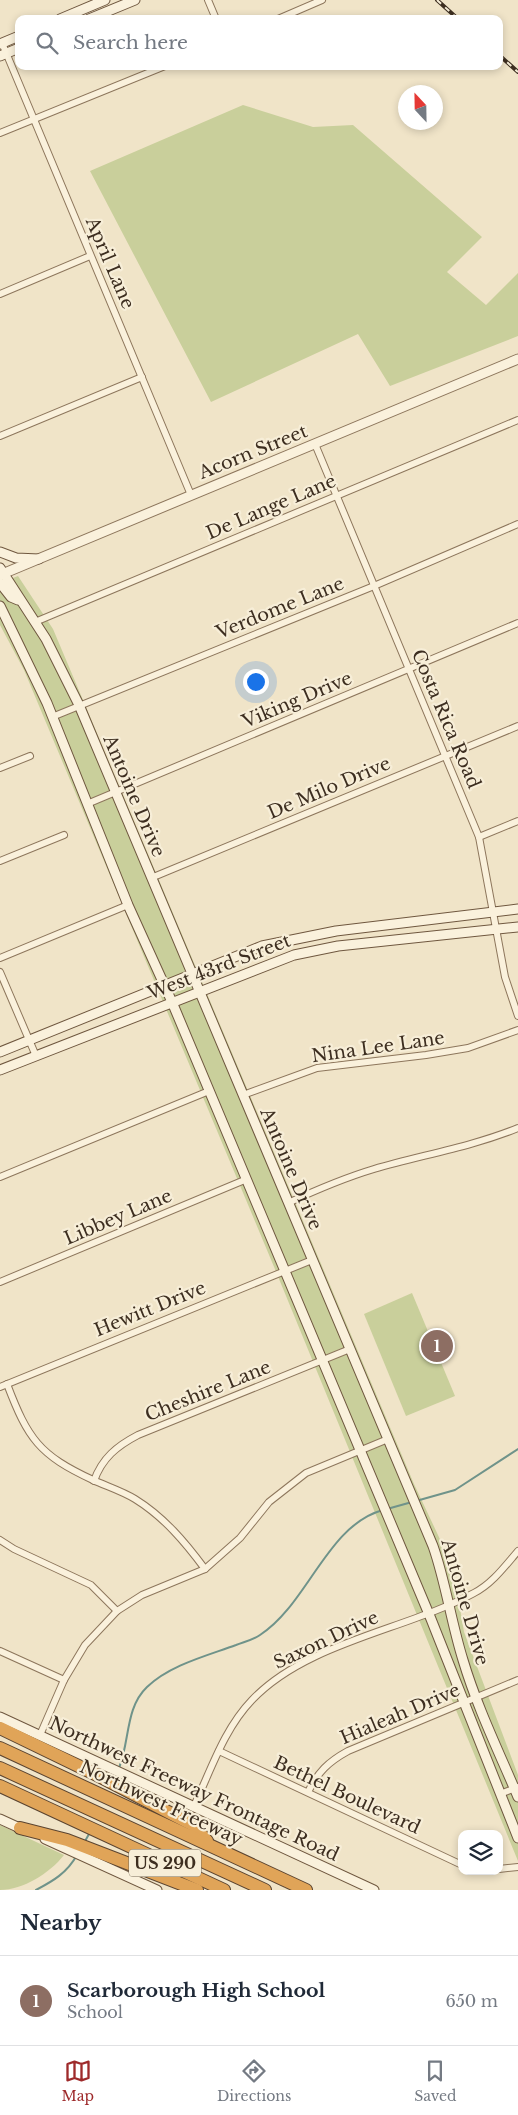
<!DOCTYPE html>
<html lang="en">
<head>
<meta charset="utf-8">
<style>
  body { margin:0; font-family:"Libre Baskerville",serif; background:#f6f6f7; color:#1f2937 }
  .controls { position:absolute; right:15px; bottom:15px; display:grid; overflow:hidden; border-radius:10px; box-shadow:0 2px 8px #0003 }
  .controls button { width:45px; height:45px; display:grid; place-items:center; padding:0; border:0; border-bottom:1px solid #e0e1e3; background:#fff; color:#1f2937; font:25px sans-serif }
  .compass { position:absolute; left:398px; top:85px; width:45px; height:45px; border-radius:50%; background:#fff; box-shadow:0 2px 8px #0003; rotate:338deg }
  .you { position:absolute; left:255px; top:681px; width:18px; height:18px; margin:-12px; border:4px solid #fff; border-radius:50%; background:#1a73e8; box-shadow:0 0 0 8px #1a73e833 }
  .badge { display:grid; place-items:center; width:32px; height:32px; border-radius:50%; background:#9e2a2b; color:#fff; font-size:16px; font-weight:700 }
  .pin { position:absolute; translate:-50% -50%; border:2px solid #fff; box-shadow:0 1px 5px #0006 }
  .list { margin:0; padding:0; list-style:none }
  h2 { display:flex; justify-content:space-between; align-items:center; height:65px; margin:0; padding:0 20px; font-size:21px }
  h2 small { font-size:16px; font-weight:400; color:#747a83 }
  .list li { display:grid; grid-template-columns:32px 1fr auto; gap:15px; align-items:center; box-sizing:border-box; height:90px; padding:0 20px; border-top:1px solid #e0e1e3 }
  .list b { display:block; font-size:19px; white-space:nowrap }
  .list p { margin:0; font-size:16px; white-space:nowrap; color:#747a83 }
  .list em { font-size:16px; font-style:normal; color:#747a83 }
  .icon { flex:none; width:28px; height:28px; fill:none; stroke:currentColor; stroke-width:2; stroke-linecap:round; stroke-linejoin:round }
  .map { position:relative; flex:none; width:518px; height:1890px; overflow:hidden }
  .search { position:absolute; background:#fff; box-shadow:0 2px 8px #0003; left:15px; right:15px; top:15px; height:55px; display:flex; align-items:center; gap:12px; box-sizing:border-box; padding:0 18px; border-radius:10px; color:#747a83; font-size:19px }
  .sheet { height:155px; background:#fff }
  nav { display:flex; justify-content:space-around; align-items:center; box-sizing:border-box; height:70px; border-top:1px solid #e0e1e3; background:#fff; font-size:14px; color:#747a83 }
  nav a { display:grid; justify-items:center; gap:2px }
  nav .on { color:#9e2a2b }
  .map>svg:first-child { display:block }
  .green { fill:#c9cf9b }
  .lines { fill:none; stroke-linecap:round; stroke-linejoin:round }
  .stream { stroke:#6f938a; stroke-width:2 }
  .minor-casing { stroke:#8d765c; stroke-width:8 }
  .tertiary-casing { stroke:#8d765c; stroke-width:11 }
  .secondary-casing { stroke:#6f573f; stroke-width:11 }
  .motorway-casing { stroke:#5b4430; stroke-width:14 }
  .minor { stroke:#faf1dc; stroke-width:6 }
  .tertiary { stroke:#faf1dc; stroke-width:9 }
  .secondary { stroke:#faf1dc; stroke-width:9 }
  .motorway { stroke:#e0a458; stroke-width:12 }
  .rail-casing { stroke:#3d2e20; stroke-width:4 }
  .rail { stroke:#f7eed8; stroke-width:2; stroke-dasharray:5.5; stroke-linecap:butt }
  .labels { text-anchor:middle; stroke-width:4.5; stroke-linejoin:round; paint-order:stroke }
  .shield { fill:#f7eed8; stroke:#756857; stroke-width:1 }
  .shield-label { font-size:16px; font-weight:bold; fill:#3d2e20 }
  .street-label { font-size:18px; fill:#3d2e20; stroke:#f7eed8 }
</style>
</head>
<body>
<div class="map">
<svg width="518" height="1890" viewBox="0 0 518 1890">
  <rect width="100%" height="100%" fill="#f0e4c8"/>
  <g class="green">
    <polygon points="243,105 313,127 353,125 482,237 447,272 486,305 518,273 518,336 390,386 358,334 211,402 90,171"/>
    <polygon points="18,576 53,629 414,1484 453,1567 464,1632 518,1775 518,1861 277,1274 24,670 0,625 0,583"/>
    <polygon points="412,1293 455,1396 406,1416 364,1314"/>
    <path d="M0,1825L64,1855C50,1873 23,1890 0,1890Z"/>
  </g>
  <g class="lines">
    <g class="stream">
      <polyline points="416,1501 455,1490 518,1449"/>
      <polyline points="387,1509 412,1502"/>
      <path d="M119,1768C130,1741 125,1708 147,1687C170,1665 206,1656 236,1645C243,1642 253,1640 260,1635C308,1604 327,1525 383,1510"/>
      <polyline points="84,1843 89,1834"/>
      <path d="M36,1890C53,1881 67,1873 77,1855"/>
    </g>
    <defs>
      <g id="minor">
        <polyline points="208,0 216,19"/>
        <polyline points="278,19 322,0"/>
        <polyline points="2,43 191,495"/>
        <polyline points="0,133 165,66"/>
        <polyline points="0,294 90,256"/>
        <polyline points="0,436 142,377"/>
        <polyline points="315,444 479,837 505,977 518,1016"/>
        <polyline points="35,622 518,420"/>
        <polyline points="52,717 374,586 518,524"/>
        <polyline points="0,768 30,756"/>
        <polyline points="87,804 518,623"/>
        <polyline points="479,837 518,821"/>
        <polyline points="0,861 64,835"/>
        <polyline points="151,878 518,726"/>
        <polyline points="0,958 128,905"/>
        <polyline points="0,972 36,1056"/>
        <polyline points="243,1095 317,1068 426,1055 468,1048 518,1030"/>
        <polyline points="0,1177 209,1091"/>
        <path d="M288,1203C316,1190 344,1178 374,1169C422,1155 471,1147 518,1128"/>
        <polyline points="0,1282 247,1179"/>
        <path d="M7,1384C28,1439 39,1455 93,1480C106,1486 122,1491 135,1499C164,1517 185,1542 205,1569"/>
        <polyline points="0,1387 312,1260"/>
        <path d="M94,1481C102,1458 117,1446 138,1435L350,1349"/>
        <polyline points="0,1540 14,1549 91,1585 117,1611"/>
        <polyline points="0,1651 64,1680"/>
        <polyline points="40,1735 64,1680 85,1645 117,1611 142,1595 205,1569 240,1538 269,1502 306,1473 388,1439"/>
        <polyline points="219,1751 462,1865"/>
        <path d="M308,1792C318,1772 328,1762 348,1751L518,1680"/>
        <polyline points="500,1794 518,1787"/>
        <path d="M194,1806C211,1770 224,1729 252,1700C307,1642 406,1630 474,1593C492,1584 505,1566 518,1551"/>
        <polyline points="499,1869 518,1867"/>
      </g>
      <polyline id="tertiary" points="0,575 518,359"/>
      <g id="secondary">
        <polyline points="60,19 105,0"/>
        <polyline points="89,19 135,0"/>
        <polyline points="0,44 19,36"/>
        <polyline points="0,56 19,48"/>
        <polyline points="0,552 16,558 39,559"/>
        <path d="M0,568L46,639L79,705L433,1546C446,1583 451,1622 463,1660C477,1707 499,1752 518,1797"/>
        <polyline points="0,583 11,597 18,600"/>
        <polyline points="0,606 47,703 128,905 172,1002 431,1619 518,1838"/>
        <polyline points="0,1052 262,946 336,931 518,909"/>
        <polyline points="0,1070 294,955 338,946 518,927"/>
        <polyline points="0,1717 374,1890"/>
        <polyline points="0,1819 24,1830"/>
        <polyline points="45,1839 157,1890"/>
      </g>
      <g id="motorway">
        <polyline points="0,1728 97,1775 193,1825 207,1841"/>
        <polyline points="0,1748 306,1890"/>
        <polyline points="0,1768 265,1890"/>
        <polyline points="0,1786 224,1890"/>
        <polyline points="20,1828 67,1840 197,1890"/>
      </g>
    </defs>
    <use href="#minor" class="minor-casing"/>
    <use href="#tertiary" class="tertiary-casing"/>
    <use href="#secondary" class="secondary-casing"/>
    <use href="#motorway" class="motorway-casing"/>
    <use href="#minor" class="minor"/>
    <use href="#tertiary" class="tertiary"/>
    <use href="#secondary" class="secondary"/>
    <use href="#motorway" class="motorway"/>
    <defs>
      <g id="rail">
        <polyline points="437,0 458,19"/>
        <polyline points="499,55 518,72"/>
      </g>
    </defs>
    <use href="#rail" class="rail-casing"/>
    <use href="#rail" class="rail"/>
  </g>
  <g class="labels">
    <rect class="shield" x="129" y="1849.5" width="72" height="27" rx="4"/>
    <g class="shield-label">
      <text x="165" y="1869">US 290</text>
    </g>
    <g class="street-label">
      <text transform="translate(110 263) rotate(67)" y="6">April Lane</text>
      <text transform="translate(253 452) rotate(-22)" y="6">Acorn Street</text>
      <text transform="translate(271 507) rotate(-23)" y="6">De Lange Lane</text>
      <text transform="translate(280 608) rotate(-22)" y="6">Verdome Lane</text>
      <text transform="translate(297 700) rotate(-23)" y="6">Viking Drive</text>
      <text transform="translate(446 719) rotate(67)" y="6">Costa Rica Road</text>
      <text transform="translate(329 788) rotate(-23)" y="6">De Milo Drive</text>
      <text transform="translate(134 796) rotate(67)" y="6">Antoine Drive</text>
      <text transform="translate(219 967) rotate(-21)" y="6">West 43rd Street</text>
      <text transform="translate(378 1047) rotate(-8)" y="6">Nina Lee Lane</text>
      <text transform="translate(291 1169) rotate(67)" y="6">Antoine Drive</text>
      <text transform="translate(118 1217) rotate(-23)" y="6">Libbey Lane</text>
      <text transform="translate(150 1309) rotate(-22)" y="6">Hewitt Drive</text>
      <text transform="translate(208 1391) rotate(-22)" y="6">Cheshire Lane</text>
      <text transform="translate(465 1602) rotate(74)" y="6">Antoine Drive</text>
      <text transform="translate(326 1640) rotate(-25)" y="6">Saxon Drive</text>
      <text transform="translate(400 1714) rotate(-23)" y="6">Hialeah Drive</text>
      <text transform="translate(194 1789) rotate(25)" y="6">Northwest Freeway Frontage Road</text>
      <text transform="translate(347 1795) rotate(25)" y="6">Bethel Boulevard</text>
      <text transform="translate(161 1803) rotate(25)" y="6">Northwest Freeway</text>
    </g>
  </g>
</svg>
<div class="controls">
<button><svg class="icon" aria-label="layers" viewBox="0 0 24 24"><path d="M12 4l9 5-9 5-9-5zM3 14l9 5 9-5"/></svg></button>
</div>
<svg class="compass" viewBox="-18 -18 36 36"><path d="M0-13l5 13h-10z" fill="#e53935"/><path d="M0 13l5-13h-10z" fill="#747a83"/></svg>
<div class="you"></div>
<div class="pin badge" style="left:437px;top:1346px;background:#8d6e63">1</div>
<div class="search"><svg class="icon" aria-label="search" viewBox="0 0 24 24"><circle cx="10" cy="10" r="6"/><path d="M15 15l6 6"/></svg>Search here</div>
</div>
<section class="sheet">
<h2>Nearby<small></small></h2>
<ul class="list">
<li><span class="badge" style="background:#8d6e63">1</span><div><b>Scarborough High School</b><p>School</p></div><em>650 m</em></li>
</ul>
</section>
<nav>
<a class="on"><svg class="icon" aria-label="map" viewBox="0 0 24 24"><path d="M3 6l6-2 6 2 6-2v14l-6 2-6-2-6 2zM9 4v14M15 6v14"/></svg>Map</a>
<a><svg class="icon" aria-label="directions" viewBox="0 0 24 24"><path d="M12 3l9 9-9 9-9-9zM9 14v-3h6M13 9l2 2-2 2"/></svg>Directions</a>
<a><svg class="icon" aria-label="saved" viewBox="0 0 24 24"><path d="M7 4h10v16l-5-4-5 4z"/></svg>Saved</a>
</nav>
</body>
</html>
